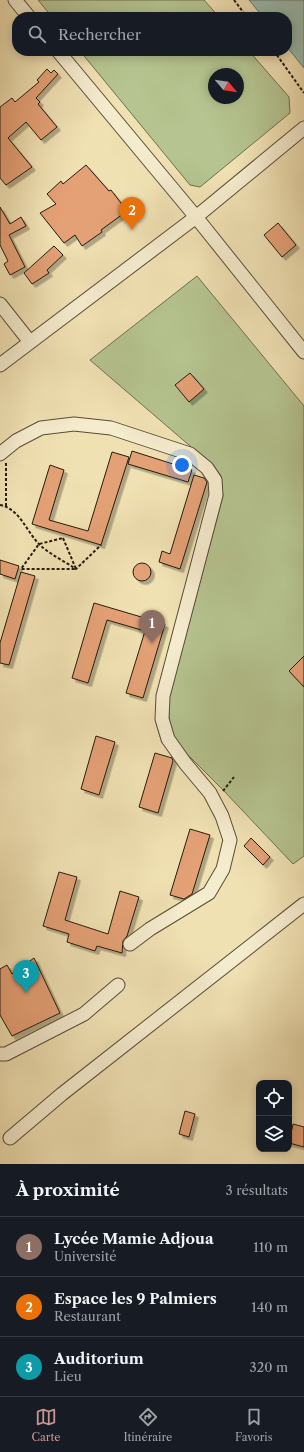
<!DOCTYPE html>
<html lang="fr">
<head>
<meta charset="utf-8">
<style>
  body { margin:0; font-family:"Libre Caslon Text",serif; background:#20242c; color:#f1f3f6 }
  .controls { position:absolute; right:12px; bottom:12px; display:grid; overflow:hidden; border-radius:8px; box-shadow:0 2px 10px #0003 }
  .controls button { width:36px; height:36px; display:grid; place-items:center; padding:0; border:0; border-bottom:1px solid #363941; background:#171b24; color:#f1f3f6; font:20px sans-serif }
  .compass { position:absolute; left:208px; top:68px; width:36px; height:36px; border-radius:50%; background:#171b24; box-shadow:0 2px 10px #0003; rotate:119deg }
  .you { position:absolute; left:182px; top:465px; width:14px; height:14px; margin:-10px; border:3px solid #fff; border-radius:50%; background:#1a73e8; box-shadow:0 0 0 6px #1a73e833 }
  .badge { display:grid; place-items:center; width:26px; height:26px; border-radius:50%; background:#c59692; color:#fff; font-size:13px; font-weight:700 }
  .pin { position:absolute; translate:-50% -33px; filter:drop-shadow(0 1px 2px #0008) }
  .pin::after { content:''; position:absolute; top:21px; width:14px; height:12px; background:inherit; clip-path:polygon(0 0,100% 0,50% 100%) }
  .list { margin:0; padding:0; list-style:none }
  h2 { display:flex; justify-content:space-between; align-items:center; height:52px; margin:0; padding:0 16px; font-size:17px }
  h2 small { font-size:13px; font-weight:400; color:#9ea1a6 }
  .list li { display:grid; grid-template-columns:26px 1fr auto; gap:12px; align-items:center; box-sizing:border-box; height:60px; padding:0 16px; border-top:1px solid #363941 }
  .list b { display:block; font-size:15px; white-space:nowrap }
  .list p { margin:0; font-size:13px; white-space:nowrap; color:#9ea1a6 }
  .list em { font-size:13px; font-style:normal; color:#9ea1a6 }
  .icon { flex:none; width:22px; height:22px; fill:none; stroke:currentColor; stroke-width:2; stroke-linecap:round; stroke-linejoin:round }
  .map { position:relative; flex:none; width:304px; height:1164px; overflow:hidden }
  .search { position:absolute; background:#171b24; box-shadow:0 2px 10px #0003; left:12px; right:12px; top:12px; height:44px; display:flex; align-items:center; gap:10px; box-sizing:border-box; padding:0 14px; border-radius:16px; color:#9ea1a6; font-size:15px }
  .sheet { height:232px; background:#171b24 }
  nav { display:flex; justify-content:space-around; align-items:center; box-sizing:border-box; height:56px; border-top:1px solid #363941; background:#171b24; font-size:11px; color:#9ea1a6 }
  nav a { display:grid; justify-items:center; gap:2px }
  nav .on { color:#c59692 }
  .map>svg:first-child { display:block }
  .green { fill:#b5c490; stroke:#6c7050; fill-rule:evenodd }
  .water { fill:#9abdaf; stroke:#6b7c6f }
  .building { fill:#e5a176; stroke:#241b0f; filter:url(#shadow) }
  .lines { fill:none; stroke-linecap:round; stroke-linejoin:round }
  .minor-casing { stroke:#574c38; stroke-width:15 }
  .path { stroke:#241b0f; stroke-width:2; stroke-dasharray:3 2; stroke-linecap:butt }
  .minor { stroke:#f5ecce; stroke-width:13 }
</style>
</head>
<body>
<div class="map">
<svg width="304" height="1164" viewBox="0 0 304 1164">
  <defs>
    <filter id="shadow"><feDropShadow dx="3.5" dy="3.5" stdDeviation="0" flood-color="#0004"/></filter>
  </defs>
  <rect width="100%" height="100%" fill="#f0e1b3"/>
  <filter id="stains"><feTurbulence type="fractalNoise" baseFrequency=".005" numOctaves="4"/><feColorMatrix values="0 0 0 0 .2 0 0 0 0 .09 0 0 0 0 .02 0 0 0 .5 -.17"/></filter>
  <radialGradient id="worn" r=".72"><stop offset=".6" stop-color="#630" stop-opacity="0"/><stop offset="1" stop-color="#630" stop-opacity=".3"/></radialGradient>
  <g class="green">
    <polygon points="38,0 204,0 219,17 52,17"/>
    <path d="M80,51H249L289,97L290,113L200,187L190,185ZM214,74H238V98H214Z"/>
    <polygon points="197,276 304,406 304,856 293,864 224,791 182,749 173,735 169,720 169,698 223,496 221,476 211,464 90,360"/>
  </g>
  <polygon class="water" points="249,0 304,0 304,68 287,47 287,17 263,17"/>
  <g class="building">
    <polygon points="47,69 51,73 54,70 58,74 36,98 40,102 38,104 57,127 41,140 26,122 8,138 32,167 6,185 0,178 0,107 12,98 15,102 39,82 37,80"/>
    <polygon points="86,165 109,191 111,190 127,211 101,230 102,232 82,246 75,235 64,243 40,213 56,204 47,194 61,181 63,184"/>
    <polygon points="0,207 10,224 21,217 26,226 9,235 25,267 10,275 4,264 8,261 0,245"/>
    <polygon points="278,223 296,245 282,257 264,235"/>
    <polygon points="54,246 63,255 47,270 49,273 32,284 24,273"/>
    <polygon points="190,373 204,389 189,402 175,385"/>
    <polygon points="132,451 192,470 188,482 128,464"/>
    <polygon points="112,452 129,457 101,545 32,524 50,465 64,470 49,520 88,531"/>
    <polygon points="194,475 204,478 207,482 180,569 159,562 162,551 170,554"/>
    <polygon points="0,560 19,566 15,579 0,574"/>
    <circle cx="142" cy="572" r="9"/>
    <polygon points="21,572 35,576 9,665 0,663 0,643"/>
    <polygon points="94,603 165,624 143,698 126,693 145,631 107,620 88,683 72,678"/>
    <polygon points="304,656 304,687 289,671"/>
    <polygon points="96,736 115,742 99,795 81,789"/>
    <polygon points="155,753 172,758 173,761 158,813 139,807"/>
    <polygon points="190,829 210,835 192,894 184,899 170,895"/>
    <polygon points="251,838 270,857 263,865 244,846"/>
    <polygon points="59,872 77,877 65,920 108,934 120,891 139,897 127,936 123,941 122,953 97,946 95,951 67,942 69,934 43,926"/>
    <polygon points="34,958 60,1013 12,1036 0,1015 0,969 7,965 12,974"/>
    <polygon points="185,1111 195,1114 189,1137 179,1134"/>
    <polygon points="293,1124 304,1127 304,1147 289,1143"/>
  </g>
  <g class="lines">
    <defs>
      <g id="minor">
        <polyline points="15,0 29,17"/>
        <polyline points="58,51 196,217 304,352"/>
        <polyline points="0,304 30,342"/>
        <polyline points="0,365 196,217 304,128"/>
        <polyline points="0,454 16,441 41,428 74,424 111,428 190,454 207,468 215,480 216,495 163,696 162,719 168,739 185,763 210,793 222,816 230,840 223,869 209,893 150,929 130,944"/>
        <polyline points="0,1054 6,1054 84,1014 118,985"/>
        <polyline points="10,1138 62,1094 304,904"/>
      </g>
    </defs>
    <use href="#minor" class="minor-casing"/>
    <g class="path">
      <polyline points="234,0 247,17"/>
      <polyline points="274,51 304,93"/>
      <path d="M0,505C20,509 26,531 39,544C49,554 64,561 76,569L101,545"/>
      <polyline points="6,506 6,463"/>
      <polygon points="63,538 76,569 21,569 39,544"/>
      <polyline points="223,791 234,777"/>
    </g>
    <use href="#minor" class="minor"/>
  </g>
  <rect width="100%" height="100%" filter="url(#stains)"/>
  <rect width="100%" height="100%" fill="url(#worn)"/>
</svg>
<div class="controls">
<button><svg class="icon" aria-label="locate" viewBox="0 0 24 24"><circle cx="12" cy="12" r="6"/><path d="M12 2v4M12 18v4M2 12h4M18 12h4"/></svg></button>
<button><svg class="icon" aria-label="layers" viewBox="0 0 24 24"><path d="M12 4l9 5-9 5-9-5zM3 14l9 5 9-5"/></svg></button>
</div>
<svg class="compass" viewBox="-18 -18 36 36"><path d="M0-13l5 13h-10z" fill="#e53935"/><path d="M0 13l5-13h-10z" fill="#9ea1a6"/></svg>
<div class="you"></div>
<div class="pin badge" style="left:152px;top:643px;background:#8d6e63">1</div>
<div class="pin badge" style="left:132px;top:230px;background:#e8710a">2</div>
<div class="pin badge" style="left:26px;top:993px;background:#0f9aa8">3</div>
<div class="search"><svg class="icon" aria-label="search" viewBox="0 0 24 24"><circle cx="10" cy="10" r="6"/><path d="M15 15l6 6"/></svg>Rechercher</div>
</div>
<section class="sheet">
<h2>À proximité<small>3 résultats</small></h2>
<ul class="list">
<li><span class="badge" style="background:#8d6e63">1</span><div><b>Lycée Mamie Adjoua</b><p>Université</p></div><em>110 m</em></li>
<li><span class="badge" style="background:#e8710a">2</span><div><b>Espace les 9 Palmiers</b><p>Restaurant</p></div><em>140 m</em></li>
<li><span class="badge" style="background:#0f9aa8">3</span><div><b>Auditorium</b><p>Lieu</p></div><em>320 m</em></li>
</ul>
</section>
<nav>
<a class="on"><svg class="icon" aria-label="map" viewBox="0 0 24 24"><path d="M3 6l6-2 6 2 6-2v14l-6 2-6-2-6 2zM9 4v14M15 6v14"/></svg>Carte</a>
<a><svg class="icon" aria-label="directions" viewBox="0 0 24 24"><path d="M12 3l9 9-9 9-9-9zM9 14v-3h6M13 9l2 2-2 2"/></svg>Itinéraire</a>
<a><svg class="icon" aria-label="saved" viewBox="0 0 24 24"><path d="M7 4h10v16l-5-4-5 4z"/></svg>Favoris</a>
</nav>
</body>
</html>
